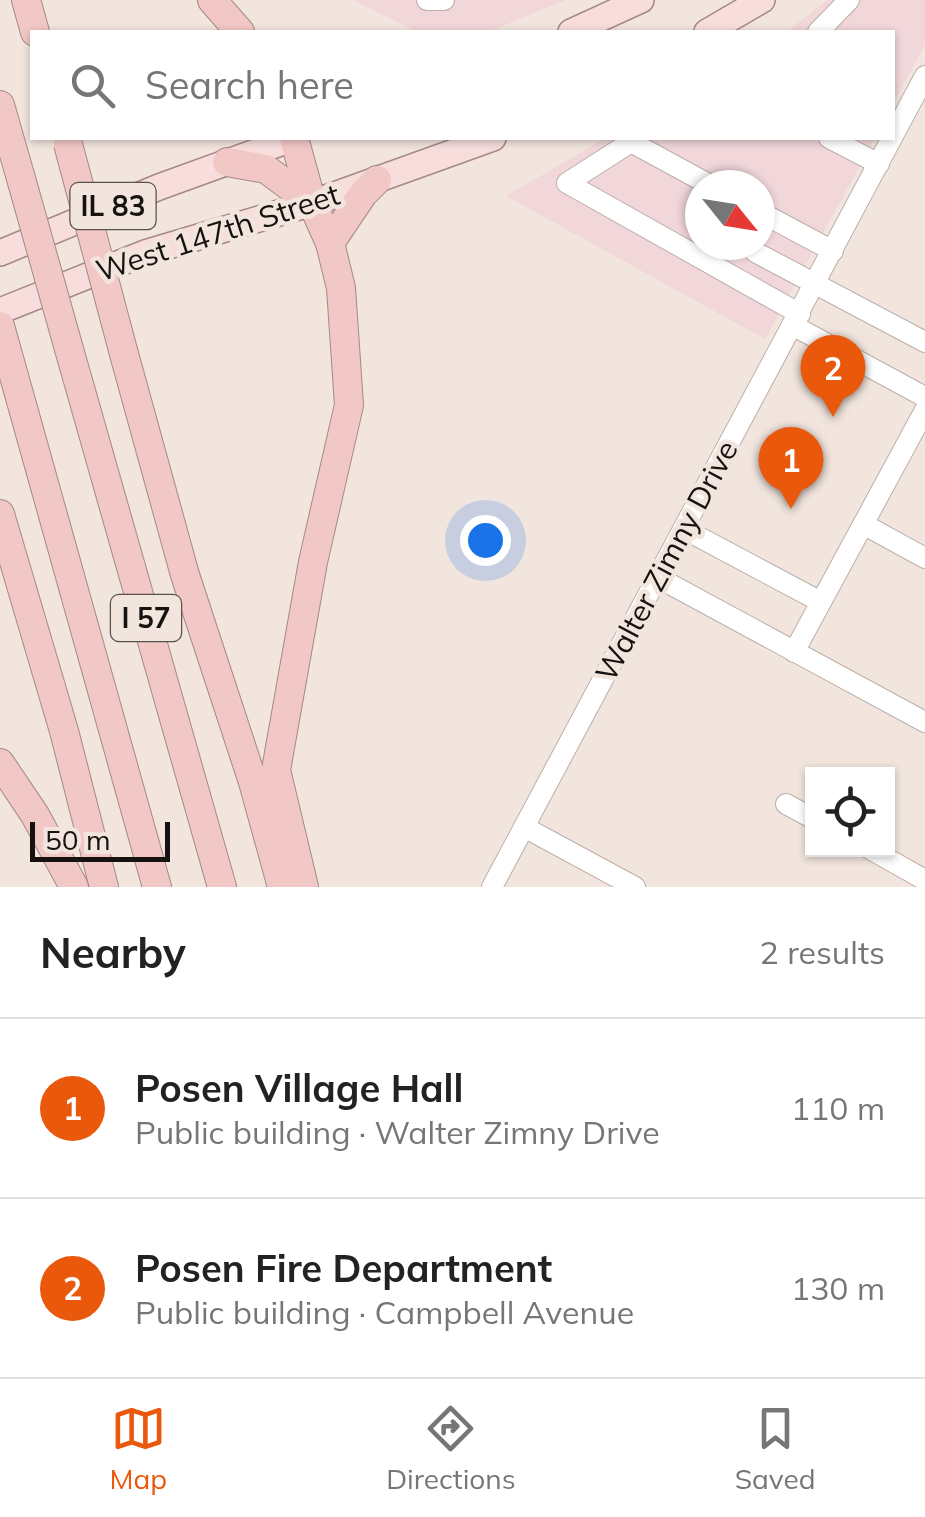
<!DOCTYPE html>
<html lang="en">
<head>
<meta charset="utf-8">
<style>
  body { margin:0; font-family:Mulish,sans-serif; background:#f6f6f6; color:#222 }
  .controls { position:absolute; right:30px; bottom:30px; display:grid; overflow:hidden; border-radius:0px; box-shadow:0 2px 8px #0004 }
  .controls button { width:90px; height:90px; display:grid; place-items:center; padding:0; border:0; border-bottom:2px solid #e0e0e0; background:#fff; color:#222; font:50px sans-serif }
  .compass { position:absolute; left:685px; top:170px; width:90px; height:90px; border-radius:50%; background:#fff; box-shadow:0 2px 8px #0004; rotate:120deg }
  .scale { position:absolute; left:30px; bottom:25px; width:140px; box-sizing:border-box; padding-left:10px; border:5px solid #16120f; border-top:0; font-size:28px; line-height:35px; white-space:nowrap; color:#16120f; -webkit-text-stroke:8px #f2e5de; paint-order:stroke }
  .you { position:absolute; left:485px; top:540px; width:35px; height:35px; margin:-25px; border:8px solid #fff; border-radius:50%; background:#1a73e8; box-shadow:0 0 0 15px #1a73e833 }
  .badge { display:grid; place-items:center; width:65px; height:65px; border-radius:50%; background:#ea580c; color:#fff; font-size:32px; font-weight:700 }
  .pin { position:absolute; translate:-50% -82px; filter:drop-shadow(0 2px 5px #0008) }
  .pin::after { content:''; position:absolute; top:52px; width:35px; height:30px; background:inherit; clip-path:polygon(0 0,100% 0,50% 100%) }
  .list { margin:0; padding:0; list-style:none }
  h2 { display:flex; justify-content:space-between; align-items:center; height:130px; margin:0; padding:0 40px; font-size:42px }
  h2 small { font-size:32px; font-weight:400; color:#767676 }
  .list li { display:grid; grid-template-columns:65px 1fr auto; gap:30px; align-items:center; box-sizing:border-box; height:180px; padding:0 40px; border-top:2px solid #e0e0e0 }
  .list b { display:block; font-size:38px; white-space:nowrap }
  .list p { margin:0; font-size:32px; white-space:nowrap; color:#767676 }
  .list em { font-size:32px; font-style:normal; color:#767676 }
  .icon { flex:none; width:55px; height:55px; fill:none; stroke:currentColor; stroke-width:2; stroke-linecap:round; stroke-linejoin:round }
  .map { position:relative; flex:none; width:925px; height:887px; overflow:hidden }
  .search { position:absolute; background:#fff; box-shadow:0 2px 8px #0004; left:30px; right:30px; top:30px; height:110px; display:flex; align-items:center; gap:25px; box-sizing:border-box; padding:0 35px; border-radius:0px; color:#767676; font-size:38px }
  .sheet { height:490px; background:#fff }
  nav { display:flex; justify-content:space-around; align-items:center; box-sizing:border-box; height:140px; border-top:2px solid #e0e0e0; background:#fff; font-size:28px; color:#767676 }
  nav a { display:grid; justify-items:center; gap:5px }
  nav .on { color:#ea580c }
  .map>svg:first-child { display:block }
  .industrial { fill:#f1d6da; fill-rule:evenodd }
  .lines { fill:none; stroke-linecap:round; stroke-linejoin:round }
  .minor-casing { stroke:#bcafa9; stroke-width:22 }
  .major-casing { stroke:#a58886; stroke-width:28 }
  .highway-casing { stroke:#a58886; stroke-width:30 }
  .minor { stroke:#fff; stroke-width:20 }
  .major { stroke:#f7dedd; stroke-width:25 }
  .highway { stroke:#f2c8c6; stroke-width:28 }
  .highway-bridge-casing { stroke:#a58886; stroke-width:30; stroke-linecap:butt }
  .highway-bridge { stroke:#f2c8c6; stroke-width:28 }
  .labels { text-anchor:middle; stroke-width:9; stroke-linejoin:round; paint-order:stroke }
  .shield { fill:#f2e5de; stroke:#58514d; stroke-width:2.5 }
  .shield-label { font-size:28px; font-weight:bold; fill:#16120f }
  .street-label { font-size:30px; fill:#16120f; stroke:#f2e5de }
</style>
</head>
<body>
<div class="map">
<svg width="925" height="887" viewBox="0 0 925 887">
  <rect width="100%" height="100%" fill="#f2e5de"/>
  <g class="industrial">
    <polygon points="353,0 565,0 488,32 418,32"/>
    <polygon points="827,0 925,0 925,45 893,104 892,32 787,32"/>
    <path d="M606,138H875L765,339L506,196ZM700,185H760V245H700Z"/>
  </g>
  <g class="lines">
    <defs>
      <g id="minor">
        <polyline points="427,0 444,0"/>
        <polyline points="818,32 849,0"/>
        <polyline points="829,138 879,164"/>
        <polyline points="710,185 631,142 567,183 800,314"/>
        <polyline points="760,212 833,251"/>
        <polyline points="755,252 925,342"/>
        <polyline points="794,326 925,397"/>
        <polyline points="863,524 925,558"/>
        <polyline points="684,529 821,602"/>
        <polyline points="657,577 925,722"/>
        <polyline points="794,652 925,410"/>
        <polyline points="786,804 812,818"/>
        <polyline points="524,827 635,887"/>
        <polyline points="870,849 925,880"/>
        <polyline points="492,887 925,76"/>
      </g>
      <g id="major">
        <polyline points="571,32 641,0"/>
        <polyline points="707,32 762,0"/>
        <polyline points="0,253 159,187 294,138"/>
        <polyline points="0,311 145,253 312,203 493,138"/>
      </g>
      <g id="highway">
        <polyline points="26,0 35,32"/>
        <polyline points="212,0 240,32"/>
        <polyline points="0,105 22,182"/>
        <polyline points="294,138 312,203 330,243 341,288 349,405 313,562 276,770 304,887"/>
        <polyline points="227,162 266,169 312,203"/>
        <polyline points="330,243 363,194 377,180"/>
        <polyline points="0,326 157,887"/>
        <polyline points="69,349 222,887"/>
        <polyline points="124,354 185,575 253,782 282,887"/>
        <polyline points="0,514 64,731 104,887"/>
        <polyline points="0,763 35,815 74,887"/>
      </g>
    </defs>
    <use href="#minor" class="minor-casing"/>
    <use href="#major" class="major-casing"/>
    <use href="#highway" class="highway-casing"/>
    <use href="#minor" class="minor"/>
    <use href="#major" class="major"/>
    <use href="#highway" class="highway"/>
    <defs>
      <g id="highway-bridge">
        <polyline points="68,144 124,354"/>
        <polyline points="22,182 69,349"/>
      </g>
    </defs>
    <use href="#highway-bridge" class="highway-bridge-casing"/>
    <use href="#highway-bridge" class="highway-bridge"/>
  </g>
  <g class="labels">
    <g class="shield">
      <rect x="70.5" y="183" width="85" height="46" rx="8"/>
      <rect x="111" y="595" width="70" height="46" rx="8"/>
    </g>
    <g class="shield-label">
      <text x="113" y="216">IL 83</text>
      <text x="146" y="628">I 57</text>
    </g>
    <g class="street-label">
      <text transform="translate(218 233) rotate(-18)" y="10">West 147th Street</text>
      <text transform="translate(667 561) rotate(-62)" y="10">Walter Zimny Drive</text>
    </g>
  </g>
</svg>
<div class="controls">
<button><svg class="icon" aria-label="locate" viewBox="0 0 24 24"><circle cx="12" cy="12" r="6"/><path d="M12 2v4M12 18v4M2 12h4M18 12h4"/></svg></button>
</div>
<svg class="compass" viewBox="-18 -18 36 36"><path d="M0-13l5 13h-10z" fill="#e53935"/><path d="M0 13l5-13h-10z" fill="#767676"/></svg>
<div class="scale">50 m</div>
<div class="you"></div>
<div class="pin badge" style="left:791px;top:509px">1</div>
<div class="pin badge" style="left:833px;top:417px">2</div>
<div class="search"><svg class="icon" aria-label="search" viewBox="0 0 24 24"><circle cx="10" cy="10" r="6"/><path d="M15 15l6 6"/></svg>Search here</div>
</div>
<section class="sheet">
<h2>Nearby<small>2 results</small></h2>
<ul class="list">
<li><span class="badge">1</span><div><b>Posen Village Hall</b><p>Public building · Walter Zimny Drive</p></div><em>110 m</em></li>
<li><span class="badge">2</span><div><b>Posen Fire Department</b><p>Public building · Campbell Avenue</p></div><em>130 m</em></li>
</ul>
</section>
<nav>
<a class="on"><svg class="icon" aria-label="map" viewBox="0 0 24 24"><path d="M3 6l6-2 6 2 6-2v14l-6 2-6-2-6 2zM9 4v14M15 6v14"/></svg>Map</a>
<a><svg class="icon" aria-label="directions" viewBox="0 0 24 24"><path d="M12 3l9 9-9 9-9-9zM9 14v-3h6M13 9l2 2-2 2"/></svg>Directions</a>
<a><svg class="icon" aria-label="saved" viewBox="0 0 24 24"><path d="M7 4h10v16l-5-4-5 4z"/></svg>Saved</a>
</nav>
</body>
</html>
